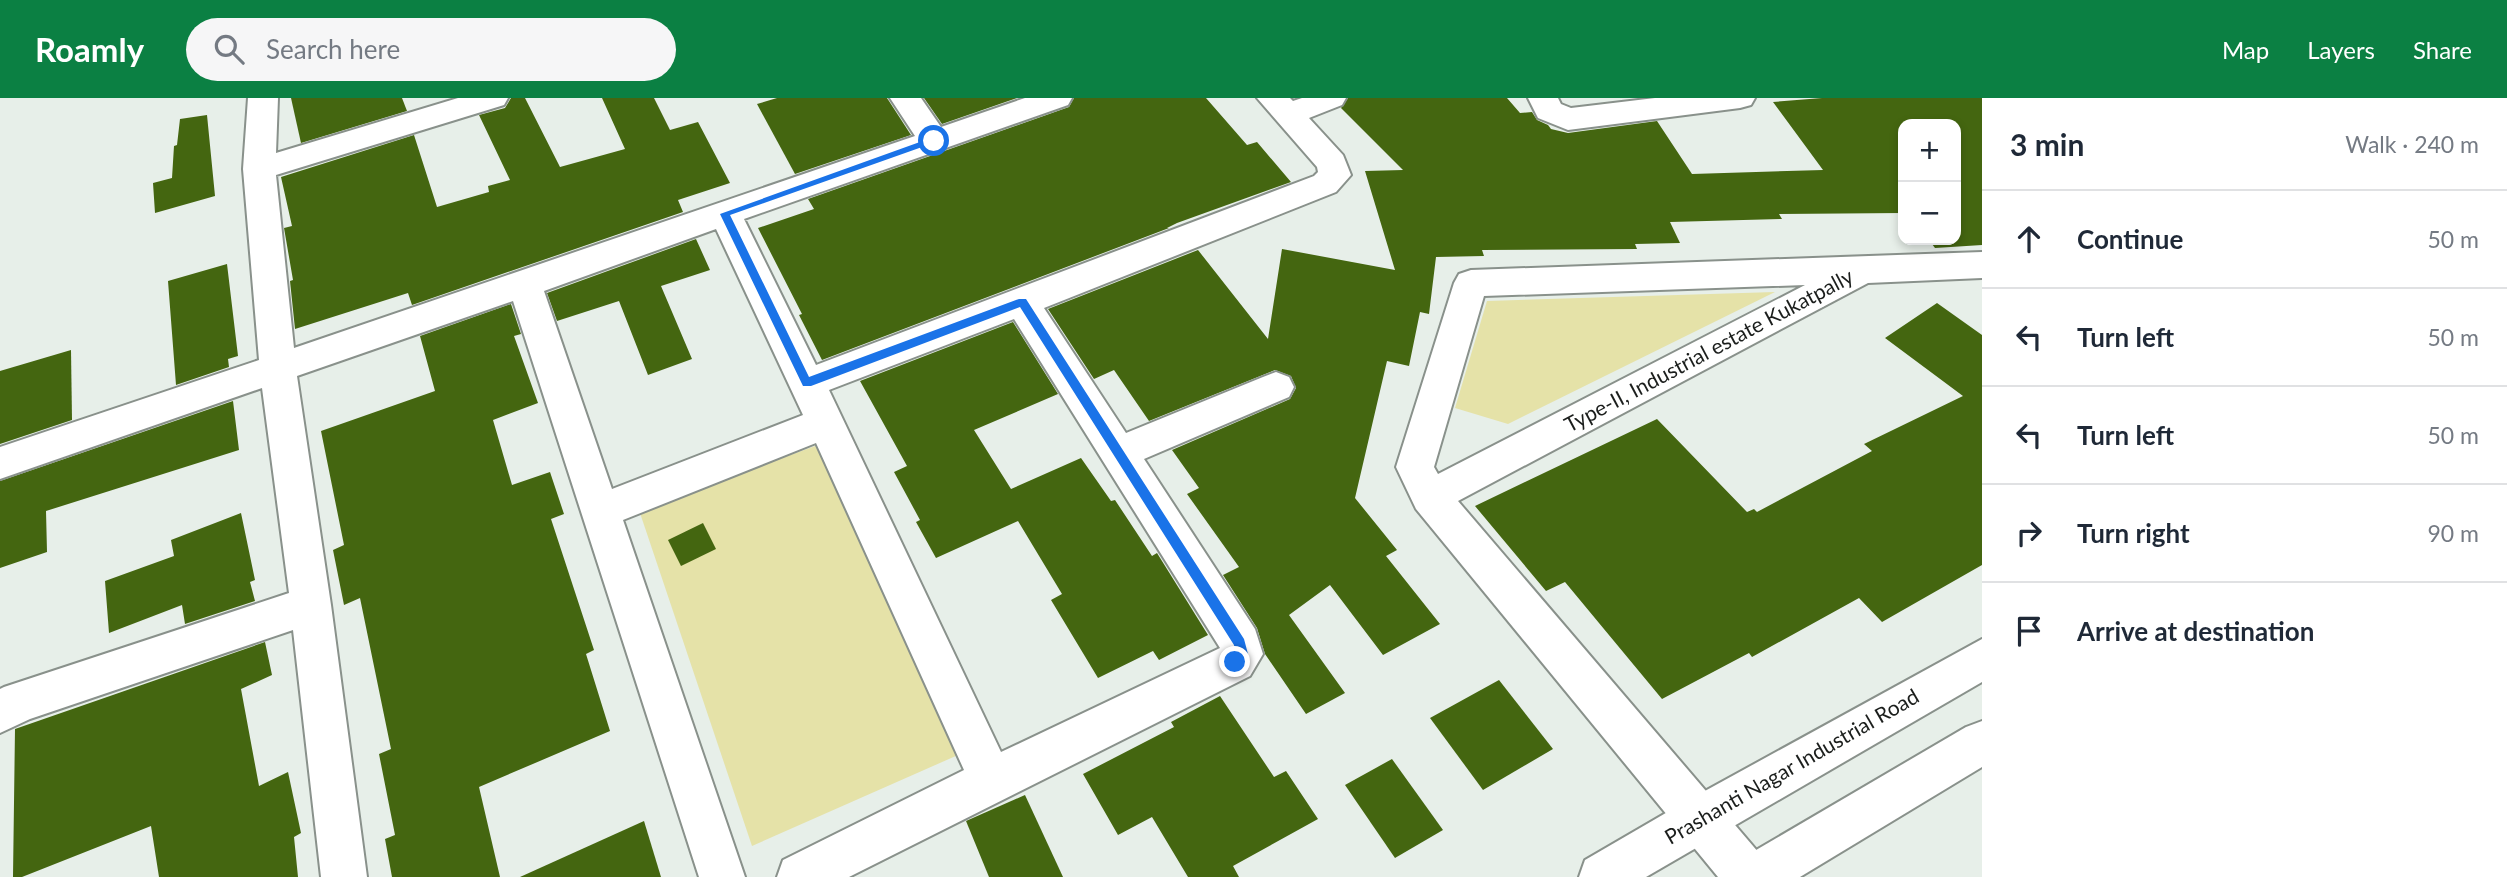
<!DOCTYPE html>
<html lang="en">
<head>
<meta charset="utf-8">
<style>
  body { margin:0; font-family:Lato,sans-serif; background:#f6f6f7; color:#1f2937 }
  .controls { position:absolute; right:21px; top:21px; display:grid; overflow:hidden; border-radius:14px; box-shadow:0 4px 10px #0003 }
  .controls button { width:63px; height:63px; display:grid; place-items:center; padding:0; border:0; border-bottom:2px solid #e0e1e3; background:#fff; color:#1f2937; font:35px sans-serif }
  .stop { position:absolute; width:21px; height:21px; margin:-16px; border:5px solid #1a73e8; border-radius:50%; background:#fff }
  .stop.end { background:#1a73e8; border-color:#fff; box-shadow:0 2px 7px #0008 }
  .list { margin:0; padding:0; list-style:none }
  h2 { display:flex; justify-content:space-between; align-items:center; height:91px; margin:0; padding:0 28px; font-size:30px }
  h2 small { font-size:23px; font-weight:400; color:#747a83 }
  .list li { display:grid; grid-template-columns:46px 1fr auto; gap:21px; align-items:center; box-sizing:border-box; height:98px; padding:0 28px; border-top:2px solid #e0e1e3 }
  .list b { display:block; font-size:26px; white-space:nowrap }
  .list em { font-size:23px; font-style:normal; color:#747a83 }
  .icon { flex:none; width:38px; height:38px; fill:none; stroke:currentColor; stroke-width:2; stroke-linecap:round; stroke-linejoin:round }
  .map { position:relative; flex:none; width:1982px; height:779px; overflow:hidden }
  header { display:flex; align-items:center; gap:42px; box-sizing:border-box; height:98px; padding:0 35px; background:#0b8043; color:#fff }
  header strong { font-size:33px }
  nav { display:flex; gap:38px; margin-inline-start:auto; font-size:24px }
  .search { width:490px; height:63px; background:#f6f6f7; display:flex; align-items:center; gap:18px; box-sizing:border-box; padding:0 24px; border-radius:38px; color:#747a83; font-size:26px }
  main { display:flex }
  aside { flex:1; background:#fff }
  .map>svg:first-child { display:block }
  .green { fill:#e5e2a8 }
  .building { fill:#446610 }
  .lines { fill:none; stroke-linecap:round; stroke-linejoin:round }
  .minor-casing { stroke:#89918b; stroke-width:4 }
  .tertiary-casing { stroke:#89918b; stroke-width:4 }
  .minor { fill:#fff; fill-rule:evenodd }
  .tertiary { fill:#fff; fill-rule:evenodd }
  .route { fill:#1a73e8 }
  .labels { text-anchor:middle; stroke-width:7; stroke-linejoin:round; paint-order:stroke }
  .street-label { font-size:21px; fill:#1b1e1c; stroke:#fff }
</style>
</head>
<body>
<header>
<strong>Roamly</strong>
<div class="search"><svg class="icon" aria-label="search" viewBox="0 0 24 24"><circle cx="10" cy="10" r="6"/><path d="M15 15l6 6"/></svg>Search here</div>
<nav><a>Map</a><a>Layers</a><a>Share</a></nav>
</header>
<main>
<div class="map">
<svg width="1982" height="779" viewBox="0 0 1982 779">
  <rect width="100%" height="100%" fill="#e7efe9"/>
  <g class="green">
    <polygon points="1775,194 1508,326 1455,310 1487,203"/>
    <polygon points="818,347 958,657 752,748 639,412"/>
  </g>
  <g class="building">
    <polygon points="291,0 402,0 407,13 301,45"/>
    <polygon points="511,0 525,0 560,69 625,51 602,0 654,0 670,32 698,24 730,85 678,102 683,114 412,207 408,195 295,231 290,183 293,182 284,130 292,128 281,79 414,37 437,109 489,94 488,88 510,82 479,17 505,10"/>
    <polygon points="777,0 887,0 911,37 795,76 757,6"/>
    <polygon points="924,0 1017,0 942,26"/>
    <polygon points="1074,0 1206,0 1247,47 1257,44 1291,84 1177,125 1167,130 1169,130 822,262 799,217 802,216 758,130 814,111 808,101 1069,9"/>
    <polygon points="1348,0 1507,0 1520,15 1532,14 1537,22 1548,27 1551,31 1568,35 1657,23 1692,76 1823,72 1773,4 1822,0 1982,0 1982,147 1935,150 1929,142 1956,142 1956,26 1903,26 1903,115 1779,116 1782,121 1670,124 1680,145 1635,146 1637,151 1482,152 1484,158 1436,159 1429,216 1420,214 1409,268 1387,263 1355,400 1397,452 1386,458 1440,526 1383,557 1330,487 1289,517 1345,595 1306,616 1265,556 1257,530 1223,477 1239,469 1187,396 1199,390 1172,352 1290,301 1296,290 1291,278 1275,272 1149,323 1114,272 1094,281 1048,211 1198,152 1268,241 1282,151 1395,172 1365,73 1403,72 1341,10"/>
    <polygon points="207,17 215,98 155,115 153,85 172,80 174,48 177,47 180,21"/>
    <polygon points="696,141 710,172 661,188 692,261 648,277 619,203 557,223 547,195"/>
    <polygon points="227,166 238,258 228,261 229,269 176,287 168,183"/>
    <polygon points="1937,205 1982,237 1982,467 1882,524 1859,500 1752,559 1749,555 1662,601 1565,484 1546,493 1475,408 1657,321 1747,414 1754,411 1757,414 1872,353 1864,346 1963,298 1885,240"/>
    <polygon points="511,206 521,236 514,238 538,305 493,322 512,387 550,374 564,416 551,421 594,552 586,556 610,633 479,689 500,779 392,779 385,741 395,737 379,656 391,651 360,500 344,507 333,452 344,447 321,333 435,293 420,238"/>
    <polygon points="1013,224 1058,296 974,332 1011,391 1081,360 1111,403 1115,402 1152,458 1157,455 1208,537 1159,562 1153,553 1098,580 1051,502 1062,496 1018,423 936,460 916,424 920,422 894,374 907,368 860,283"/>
    <polygon points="71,252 72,322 0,346 0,273"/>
    <polygon points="233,303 239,352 46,413 47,454 0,470 0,383"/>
    <polygon points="241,415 255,482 250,484 255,503 185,526 182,507 109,535 105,483 174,458 171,442"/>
    <polygon points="703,425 716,451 681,468 668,442"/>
    <polygon points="265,544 272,577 241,591 259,688 288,674 301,735 294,739 298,779 159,779 151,728 22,779 13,779 15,631"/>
    <polygon points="1499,582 1553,651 1483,692 1430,620"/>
    <polygon points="1220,598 1274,679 1286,673 1318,721 1233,768 1239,779 1188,779 1152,719 1118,737 1083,676 1174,629 1171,624"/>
    <polygon points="1392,661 1443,732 1395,760 1345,687"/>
    <polygon points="1025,697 1063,779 989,779 966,723"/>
    <polygon points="644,723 661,779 520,779"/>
  </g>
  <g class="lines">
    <defs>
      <g id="minor">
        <path d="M248,0H278L276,55L458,0H508L504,7L276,77L294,250L915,38L890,0H921L941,29L1025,0H1072L1068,7L744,121L816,267L1314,78L1318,74L1317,69L1257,0H1290L1293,3L1302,0H1346L1342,7L1309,20L1343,57L1351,77L1336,94L1044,210L1126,335L1263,279L1276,274L1289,279L1294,289L1289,299L1144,361L1255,531L1263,556L1250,578L849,779H777L783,762L964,672L816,345L623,422L745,779H699L513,203L297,278L331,507L367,779H321L293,532L30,621L0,635V591L4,589L289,495L262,290L0,381V349L259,262L243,71ZM716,131L803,317L612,391L544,193ZM1014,221L1220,550L1001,654L829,292Z"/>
        <polygon points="1528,0 1558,0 1561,6 1571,10 1655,0 1755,0 1751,7 1740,10 1568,32 1538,20"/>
        <path d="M1982,154V180L1868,185L1458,403L1765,762L1771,779H1718L1416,411L1396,369L1454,185L1459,176L1471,172ZM1805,187L1438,376L1434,369L1484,198Z"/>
      </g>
      <g id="tertiary">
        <polygon points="1982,541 1982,584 1646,779 1579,779 1585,762 1683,705"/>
        <polygon points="1982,623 1982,669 1800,779 1733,779 1739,762 1966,629"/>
      </g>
    </defs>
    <use href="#minor" class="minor-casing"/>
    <use href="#tertiary" class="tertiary-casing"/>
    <use href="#minor" class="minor"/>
    <use href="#tertiary" class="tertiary"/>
  </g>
  <polygon class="route" points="931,40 939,43 730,117 809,279 1019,201 1026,201 1244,541 1248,556 1239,568 1230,568 1229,564 1235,554 1234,547 1020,209 811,288 803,288 720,116"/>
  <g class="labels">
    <g class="street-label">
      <text transform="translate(1709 253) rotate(-28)" y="7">Type-II, Industrial estate Kukatpally</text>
      <text transform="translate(1792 669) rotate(-30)" y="7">Prashanti Nagar Industrial Road</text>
    </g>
  </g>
</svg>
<div class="controls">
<button>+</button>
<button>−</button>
</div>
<div class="stop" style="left:934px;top:43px"></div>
<div class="stop end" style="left:1235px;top:564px"></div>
</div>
<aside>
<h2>3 min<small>Walk · 240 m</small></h2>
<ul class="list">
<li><svg class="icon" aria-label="ahead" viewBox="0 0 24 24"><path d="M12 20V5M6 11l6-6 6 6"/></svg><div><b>Continue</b></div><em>50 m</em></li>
<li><svg class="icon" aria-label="left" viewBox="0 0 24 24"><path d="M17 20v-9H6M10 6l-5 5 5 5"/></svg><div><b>Turn left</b></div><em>50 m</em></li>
<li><svg class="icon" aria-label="left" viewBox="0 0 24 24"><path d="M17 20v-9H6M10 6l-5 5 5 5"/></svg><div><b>Turn left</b></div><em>50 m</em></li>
<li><svg class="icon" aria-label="right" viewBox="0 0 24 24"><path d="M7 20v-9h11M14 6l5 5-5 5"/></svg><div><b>Turn right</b></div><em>90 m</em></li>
<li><svg class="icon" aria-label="arrive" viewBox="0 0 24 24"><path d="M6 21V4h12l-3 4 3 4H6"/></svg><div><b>Arrive at destination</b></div></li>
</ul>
</aside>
</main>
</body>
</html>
